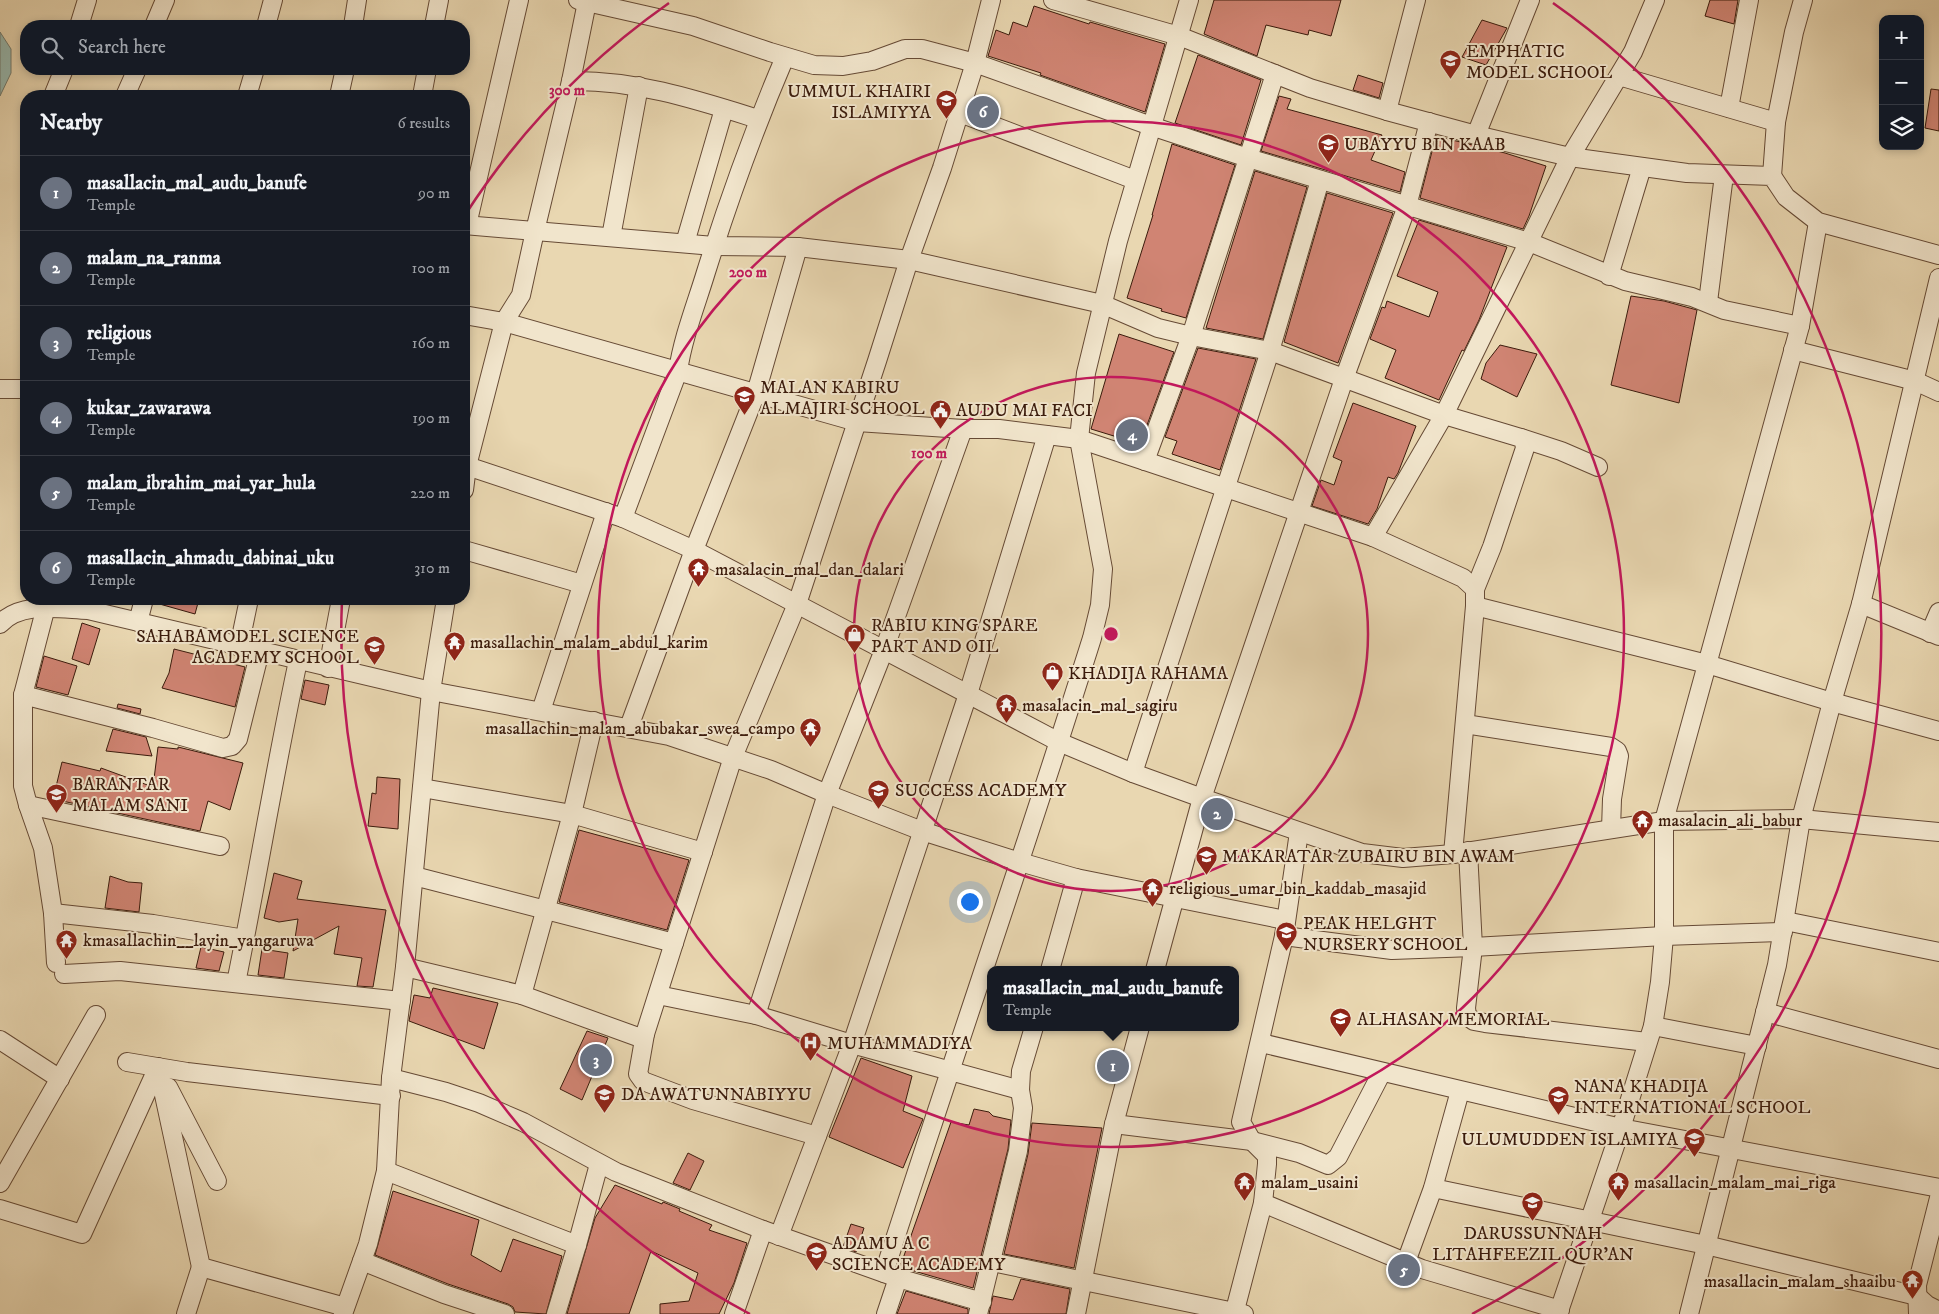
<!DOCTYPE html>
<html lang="en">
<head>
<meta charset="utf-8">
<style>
  body { margin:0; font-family:"IM FELL DW Pica",serif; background:#20242c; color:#f1f3f6 }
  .controls { position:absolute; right:15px; top:15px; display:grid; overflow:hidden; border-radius:10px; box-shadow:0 2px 8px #0003 }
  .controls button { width:45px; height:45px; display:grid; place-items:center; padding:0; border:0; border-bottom:1px solid #363941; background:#171b24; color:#f1f3f6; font:25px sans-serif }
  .you { position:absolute; left:969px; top:901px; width:18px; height:18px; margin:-12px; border:4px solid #fff; border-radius:50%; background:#1a73e8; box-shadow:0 0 0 8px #1a73e833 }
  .badge { display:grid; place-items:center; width:32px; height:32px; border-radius:50%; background:#c59692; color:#fff; font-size:16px; font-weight:700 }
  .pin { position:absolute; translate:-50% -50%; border:2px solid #fff; box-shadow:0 1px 5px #0006 }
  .popup { position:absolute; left:987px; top:966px; width:252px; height:65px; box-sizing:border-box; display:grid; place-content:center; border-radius:10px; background:#171b24; filter:drop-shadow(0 1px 4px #0005); font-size:16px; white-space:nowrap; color:#9ea1a6 }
  .popup b { font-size:19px; color:#f1f3f6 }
  .popup::after { content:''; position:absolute; left:50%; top:100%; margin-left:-10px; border:10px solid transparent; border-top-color:#171b24 }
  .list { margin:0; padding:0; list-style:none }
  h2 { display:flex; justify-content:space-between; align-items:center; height:65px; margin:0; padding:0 20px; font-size:21px }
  h2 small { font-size:16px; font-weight:400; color:#9ea1a6 }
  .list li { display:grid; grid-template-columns:32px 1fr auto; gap:15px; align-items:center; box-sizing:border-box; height:75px; padding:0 20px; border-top:1px solid #363941 }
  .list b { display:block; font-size:19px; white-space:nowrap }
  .list p { margin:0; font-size:16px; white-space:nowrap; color:#9ea1a6 }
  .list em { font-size:16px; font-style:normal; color:#9ea1a6 }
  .icon { flex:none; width:28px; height:28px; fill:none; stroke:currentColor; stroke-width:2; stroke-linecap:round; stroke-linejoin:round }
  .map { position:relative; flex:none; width:1939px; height:1314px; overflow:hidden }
  .search { position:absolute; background:#171b24; box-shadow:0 2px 8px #0003; left:20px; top:20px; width:450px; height:55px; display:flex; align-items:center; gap:12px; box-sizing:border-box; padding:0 18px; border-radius:20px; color:#9ea1a6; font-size:19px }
  .panel { position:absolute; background:#171b24; box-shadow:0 2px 8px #0003; left:20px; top:90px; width:450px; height:515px; border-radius:20px }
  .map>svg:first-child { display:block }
  .water { fill:#97b9b0; stroke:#727a6e }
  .building { fill:#d08473; stroke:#3b1b0c }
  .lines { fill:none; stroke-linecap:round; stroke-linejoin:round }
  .minor-casing { stroke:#664a35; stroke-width:20 }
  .minor { stroke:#f1e5cc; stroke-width:18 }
  .ring { fill:none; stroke:#c2185b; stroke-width:2.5 }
  .labels { text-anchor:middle; stroke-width:4; stroke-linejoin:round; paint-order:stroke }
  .poi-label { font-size:18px; fill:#3b1b0c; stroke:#f1e5cc; text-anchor:start }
  .centre { fill:#c2185b; stroke:#f1e5cc; stroke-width:2.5 }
  .ring-label { font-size:15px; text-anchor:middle; font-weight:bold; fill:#c2185b; stroke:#f1e5cc; stroke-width:4; stroke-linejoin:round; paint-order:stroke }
</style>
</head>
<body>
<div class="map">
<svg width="1939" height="1314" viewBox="0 0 1939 1314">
  <rect width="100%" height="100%" fill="#e9d7b1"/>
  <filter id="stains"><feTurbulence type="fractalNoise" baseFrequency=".004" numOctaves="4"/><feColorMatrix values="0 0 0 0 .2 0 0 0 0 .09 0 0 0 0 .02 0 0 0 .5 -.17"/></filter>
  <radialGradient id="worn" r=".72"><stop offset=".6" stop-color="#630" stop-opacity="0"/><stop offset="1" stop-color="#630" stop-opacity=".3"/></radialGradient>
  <polygon class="water" points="0,32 11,49 11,73 0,96"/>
  <g class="building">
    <polygon points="1214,0 1341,0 1331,36 1309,30 1308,35 1266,25 1257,56 1204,34"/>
    <polygon points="1710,0 1738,0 1734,24 1705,16"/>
    <polygon points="1034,6 1089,24 1090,22 1165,44 1145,112 1040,75 1041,73 988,56 996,30 1009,35 1013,22 1027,27"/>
    <polygon points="1482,20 1507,28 1486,65 1462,57"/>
    <polygon points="1198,55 1261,80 1241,145 1175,123"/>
    <polygon points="1358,75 1383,83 1379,98 1353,90"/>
    <polygon points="1931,89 1939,90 1939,131 1925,128"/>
    <polygon points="1279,96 1291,99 1287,109 1382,135 1371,160 1405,172 1400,192 1261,151"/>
    <polygon points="1436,136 1505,153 1546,166 1529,216 1523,229 1420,198"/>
    <polygon points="1172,144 1235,165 1186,318 1161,311 1162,309 1127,298 1153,215 1152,215"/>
    <polygon points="1255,171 1307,187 1263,339 1206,328"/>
    <polygon points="1327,193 1393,213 1338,363 1284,342"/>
    <polygon points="1419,220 1507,247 1479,320 1464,351 1462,350 1439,400 1385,378 1396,350 1370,339 1382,307 1385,308 1387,301 1429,317 1438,292 1397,276"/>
    <polygon points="1631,296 1664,301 1697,310 1679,403 1611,385"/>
    <polygon points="1119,334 1174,352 1140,444 1091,429"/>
    <polygon points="1500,345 1537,354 1517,397 1481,379 1486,363"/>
    <polygon points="1198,348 1256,359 1220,470 1172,454 1177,441 1165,437"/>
    <polygon points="1353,403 1416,426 1398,473 1394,479 1388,477 1377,509 1368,524 1312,506 1321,480 1334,485 1342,461 1333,457"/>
    <polygon points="157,599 199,599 195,614 156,603"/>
    <polygon points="82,623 100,629 89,665 72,659"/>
    <polygon points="174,649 245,667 235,707 162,688 169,673"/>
    <polygon points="44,656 77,666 68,695 36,687"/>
    <polygon points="305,680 329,685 325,705 301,699"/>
    <polygon points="118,704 141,709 140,714 117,708"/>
    <polygon points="113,729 146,737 152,756 106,751"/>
    <polygon points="158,747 178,749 178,747 243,763 230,810 208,801 200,831 53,799 62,762 100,771 101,768 153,787"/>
    <polygon points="377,777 400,779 398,829 368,826 372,793 376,794"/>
    <polygon points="579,830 689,860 667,930 559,902"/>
    <polygon points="274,873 302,881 297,899 386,910 373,987 357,986 362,958 334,954 339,926 293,951 298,919 279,922 264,918"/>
    <polygon points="110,876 128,882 142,883 139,912 105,908"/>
    <polygon points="201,947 224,952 219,971 196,968"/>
    <polygon points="262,949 288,953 284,978 258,975"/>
    <polygon points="433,988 498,1003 484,1049 409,1021 414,995 430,998"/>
    <polygon points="587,1031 608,1038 582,1100 560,1089"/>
    <polygon points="861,1058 912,1076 903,1111 923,1119 903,1168 829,1137"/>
    <polygon points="974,1109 989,1112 993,1116 1011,1120 1008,1149 973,1288 900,1267 951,1122 969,1125"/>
    <polygon points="1032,1123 1102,1128 1074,1268 1004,1254 1028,1154"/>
    <polygon points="688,1153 704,1161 690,1190 673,1183"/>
    <polygon points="615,1185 662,1204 663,1202 680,1209 679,1211 712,1225 709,1230 747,1243 734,1283 719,1314 660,1314 660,1304 689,1301 698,1273 651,1251 629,1314 567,1314 595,1218"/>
    <polygon points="393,1191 479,1220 471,1255 501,1272 513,1239 562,1256 546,1314 515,1312 513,1307 508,1304 448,1284 375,1255"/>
    <polygon points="851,1224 864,1228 856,1252 843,1247"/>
    <polygon points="1021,1279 1070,1289 1066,1314 989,1314 993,1296 1013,1300"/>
    <polygon points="906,1291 968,1309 968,1314 897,1314"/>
  </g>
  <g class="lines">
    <defs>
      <g id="minor">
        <polyline points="578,0 693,26 770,52 814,65 843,66 872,61 905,49 922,49 975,63 1151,126 1248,158 1529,242 1625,281 1692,297 1724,310 1800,326"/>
        <polyline points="1053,0 1179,36 1310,88 1387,111 1476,135 1570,157 1687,173 1772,176 1786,197 1818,222 1939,255"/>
        <polyline points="79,26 87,0"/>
        <polyline points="154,26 165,0"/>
        <polyline points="266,26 273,0"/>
        <polyline points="353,26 357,0"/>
        <polyline points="434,26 439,0"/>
        <polyline points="1619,76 1776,122"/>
        <path d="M571,81C636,80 697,100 758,119"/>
        <polyline points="53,96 64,69"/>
        <polyline points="125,96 137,69"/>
        <polyline points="247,96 255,69"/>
        <polyline points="339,96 345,69"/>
        <polyline points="422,96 427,69"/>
        <polyline points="1729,108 1749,0"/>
        <polyline points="1387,111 1416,0"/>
        <polyline points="960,113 1135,180"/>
        <polyline points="1476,135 1530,0"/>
        <polyline points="1772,176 1776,122 1794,32 1803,0"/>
        <polyline points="464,225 714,246 798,247 909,260 1102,304 1158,328 1191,336 1270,351 1444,415 1521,438 1524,442 1525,448 1492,547 1475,589"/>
        <polyline points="467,225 519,0"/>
        <polyline points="611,237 639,86"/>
        <polyline points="685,243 724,109"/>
        <polyline points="1609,276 1642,167"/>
        <polyline points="1708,302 1724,175"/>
        <polyline points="464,315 504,322 857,422 963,429 999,429 1079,439 1373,537 1463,578 1475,589 1475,606 1453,854"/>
        <polyline points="1793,350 1915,381 1939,392"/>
        <polyline points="0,389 26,389"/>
        <polyline points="1521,438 1561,451 1598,467"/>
        <polyline points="1145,461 1191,336 1275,74"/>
        <polyline points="464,465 623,518 694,550 1059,742 1133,773 1202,798 1362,853 1403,858 1453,854 1664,821 1801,819 1939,832"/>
        <polyline points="464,490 467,466 504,322 521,295 535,231 571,81 587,2"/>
        <path d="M623,518L678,371C683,337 696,305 706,272C729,199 755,127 785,57"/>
        <polyline points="1373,537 1444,415 1570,157 1633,52 1655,0"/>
        <polyline points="464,550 582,584"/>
        <polyline points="48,599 23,695 23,786 28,805 43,848 53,913 56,963"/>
        <polyline points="1861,604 1939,636"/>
        <polyline points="1475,606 1707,664 1832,702 1939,731"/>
        <polyline points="138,622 144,599"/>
        <path d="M0,624C21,601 60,609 88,610L431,691L669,736L771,770L827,794L922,831L1020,862L1076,878L1285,920"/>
        <polyline points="1930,633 1939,612"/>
        <polyline points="239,647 249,599"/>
        <polyline points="328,668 341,599"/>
        <polyline points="23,695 153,728 223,748 232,746 238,739 260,651"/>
        <polyline points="541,711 606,512"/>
        <polyline points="1465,724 1611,747 1617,751 1619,756 1612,799 1611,829"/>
        <polyline points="629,727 694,550 756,393 798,247"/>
        <polyline points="1133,773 1270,351 1320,180"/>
        <polyline points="422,788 572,814 703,852"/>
        <polyline points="28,805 220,846"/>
        <polyline points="1468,851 1473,947 1466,1008 1467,1016 1474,1021 1485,1023 1647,1042"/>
        <polyline points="414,876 674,943"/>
        <polyline points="53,913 153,924 245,939"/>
        <polyline points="1785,921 1939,952"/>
        <polyline points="1284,936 1392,950 1473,947 1664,936 1783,932"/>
        <polyline points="405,967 522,995 638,1037 645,1034 733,757 797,604 877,361 909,260 942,168 975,63 991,0"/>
        <polyline points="1050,970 1076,878"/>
        <polyline points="1155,970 1202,798 1344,379 1407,206 1429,122"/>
        <polyline points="64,974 120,971 401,1001"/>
        <path d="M236,983C258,875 275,768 298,661"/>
        <polyline points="522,995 572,814 594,721"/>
        <polyline points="658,995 756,1015 852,1044 1020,1090"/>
        <polyline points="1765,1012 1939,1059"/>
        <polyline points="756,1015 827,794 884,650 963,429"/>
        <polyline points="1653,1026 1757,1046"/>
        <polyline points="645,1034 638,1074 643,1081 693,1100 817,1136"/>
        <polyline points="0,1040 60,1079"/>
        <polyline points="1261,1043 1621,1128 1939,1188"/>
        <polyline points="127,1062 187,1072 391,1096"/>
        <polyline points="391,1078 446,1092 479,1103 523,1122 616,1172 763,1230 898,1278 982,1302"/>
        <polyline points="168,1087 217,1181"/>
        <polyline points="1114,1124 1252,1141 1299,1153 1328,1165 1338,1157 1382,1072"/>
        <polyline points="386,1171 577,1245"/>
        <polyline points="0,1183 96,1015"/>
        <polyline points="1433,1188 1706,1245 1917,1296 1927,1305 1939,1311"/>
        <polyline points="1263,1203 1422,1269 1560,1310"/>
        <polyline points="0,1209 82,1234 158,1067 201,1267 345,1307"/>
        <polyline points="779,1236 852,1044 968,694 1047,435"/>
        <polyline points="362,1261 444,1294 505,1314"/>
        <polyline points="992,1262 1244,1314"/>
        <polyline points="1406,1262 1433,1188 1460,1091"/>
        <path d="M884,1273C952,1061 1025,851 1092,638L1100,605L1103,569L1079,439L1086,373L1118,241L1189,0"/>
        <polyline points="186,1314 201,1267"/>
        <polyline points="343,1314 368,1244 386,1171 391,1078 405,967 431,691 446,599"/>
        <polyline points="556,1314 577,1245 599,1164"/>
        <polyline points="734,1314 763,1230"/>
        <polyline points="886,1314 898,1278"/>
        <polyline points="978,1314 1018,1151 1023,1108 1020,1090 1021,1071 1034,1027"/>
        <polyline points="1076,1314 1114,1124 1140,1027"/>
        <polyline points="1234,1314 1263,1203 1267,1164 1267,1156 1252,1141 1241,1122 1284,936 1299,832"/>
        <polyline points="1558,1314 1621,1128 1653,1026 1660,982 1664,936 1664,821 1800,326 1818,222"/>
        <polyline points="1689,1314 1777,965 1801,819 1832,702 1861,604 1939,278"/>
        <polyline points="1918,1314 1917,1285 1939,1198"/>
      </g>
    </defs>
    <use href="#minor" class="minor-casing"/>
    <use href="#minor" class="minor"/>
  </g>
  <g class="ring">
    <circle cx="1111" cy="634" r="257"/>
    <circle cx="1111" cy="634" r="513"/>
    <path d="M750 1314A770 770 0 0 1 342 600M465 215A770 770 0 0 1 669 3M1553 3A770 770 0 0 1 1472 1314"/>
  </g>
  <defs>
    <symbol id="school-pin" viewBox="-11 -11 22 30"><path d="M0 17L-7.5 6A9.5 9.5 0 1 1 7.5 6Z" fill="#8f2418" stroke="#f1e5cc"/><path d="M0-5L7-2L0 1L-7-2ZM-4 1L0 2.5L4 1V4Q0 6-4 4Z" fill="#fff"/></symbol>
    <symbol id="civic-pin" viewBox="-11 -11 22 30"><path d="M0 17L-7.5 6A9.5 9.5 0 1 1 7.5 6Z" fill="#8f2418" stroke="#f1e5cc"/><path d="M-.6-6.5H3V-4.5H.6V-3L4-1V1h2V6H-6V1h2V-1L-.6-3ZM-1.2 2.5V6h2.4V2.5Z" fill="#fff"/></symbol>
    <symbol id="temple-pin" viewBox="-11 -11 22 30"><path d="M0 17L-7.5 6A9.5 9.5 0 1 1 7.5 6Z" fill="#8f2418" stroke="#f1e5cc"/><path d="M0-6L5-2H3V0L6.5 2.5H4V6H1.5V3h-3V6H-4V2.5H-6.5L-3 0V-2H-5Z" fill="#fff"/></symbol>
    <symbol id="shop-pin" viewBox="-11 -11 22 30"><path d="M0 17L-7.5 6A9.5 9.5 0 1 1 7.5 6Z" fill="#8f2418" stroke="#f1e5cc"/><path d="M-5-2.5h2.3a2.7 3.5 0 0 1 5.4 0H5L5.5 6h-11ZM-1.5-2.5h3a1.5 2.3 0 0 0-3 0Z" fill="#fff"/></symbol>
    <symbol id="hospital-pin" viewBox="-11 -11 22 30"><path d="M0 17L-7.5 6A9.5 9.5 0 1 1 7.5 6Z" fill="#8f2418" stroke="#f1e5cc"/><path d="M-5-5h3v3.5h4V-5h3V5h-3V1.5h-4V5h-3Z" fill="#fff"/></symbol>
  </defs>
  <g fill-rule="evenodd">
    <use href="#school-pin" x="1438" y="48" width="25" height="34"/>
    <use href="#school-pin" x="934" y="88" width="25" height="34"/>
    <use href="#school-pin" x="1316" y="132" width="25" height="34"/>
    <use href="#school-pin" x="732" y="384" width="25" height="34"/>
    <use href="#civic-pin" x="928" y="398" width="25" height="34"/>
    <use href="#temple-pin" x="686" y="556" width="25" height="34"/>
    <use href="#shop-pin" x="842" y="622" width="25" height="34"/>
    <use href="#temple-pin" x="442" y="630" width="25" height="34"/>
    <use href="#school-pin" x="362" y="634" width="25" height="34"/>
    <use href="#shop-pin" x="1040" y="660" width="25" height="34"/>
    <use href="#temple-pin" x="994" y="692" width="25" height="34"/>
    <use href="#temple-pin" x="798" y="716" width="25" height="34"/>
    <use href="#school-pin" x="866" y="778" width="25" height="34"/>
    <use href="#school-pin" x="44" y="782" width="25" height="34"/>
    <use href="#temple-pin" x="1630" y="808" width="25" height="34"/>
    <use href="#school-pin" x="1194" y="844" width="25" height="34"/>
    <use href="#temple-pin" x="1140" y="876" width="25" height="34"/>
    <use href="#school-pin" x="1274" y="920" width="25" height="34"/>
    <use href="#temple-pin" x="54" y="928" width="25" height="34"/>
    <use href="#school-pin" x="1328" y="1006" width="25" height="34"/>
    <use href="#hospital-pin" x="798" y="1030" width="25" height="34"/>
    <use href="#school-pin" x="592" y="1082" width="25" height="34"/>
    <use href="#school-pin" x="1546" y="1084" width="25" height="34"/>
    <use href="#school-pin" x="1682" y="1126" width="25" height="34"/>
    <use href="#temple-pin" x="1232" y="1170" width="25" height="34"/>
    <use href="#temple-pin" x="1606" y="1170" width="25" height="34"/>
    <use href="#school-pin" x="1520" y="1190" width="25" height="34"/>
    <use href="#school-pin" x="804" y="1240" width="25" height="34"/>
    <use href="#temple-pin" x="1900" y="1268" width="25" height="34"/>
  </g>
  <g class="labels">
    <g class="poi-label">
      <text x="1466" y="57">EMPHATIC<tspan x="1466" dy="21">MODEL SCHOOL</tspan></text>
      <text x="931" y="97" text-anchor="end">UMMUL KHAIRI<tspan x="931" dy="21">ISLAMIYYA</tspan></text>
      <text x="1344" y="150">UBAYYU BIN KAAB</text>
      <text x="760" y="393">MALAN KABIRU<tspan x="760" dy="21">ALMAJIRI SCHOOL</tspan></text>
      <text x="956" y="416">AUDU MAI FACI</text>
      <text x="715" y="575">masalacin_mal_dan_dalari</text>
      <text x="871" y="631">RABIU KING SPARE<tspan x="871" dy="21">PART AND OIL</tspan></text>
      <text x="359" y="642" text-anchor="end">SAHABAMODEL SCIENCE<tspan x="359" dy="21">ACADEMY SCHOOL</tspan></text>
      <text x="470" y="648">masallachin_malam_abdul_karim</text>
      <text x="1068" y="679">KHADIJA RAHAMA</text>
      <text x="1022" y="711">masalacin_mal_sagiru</text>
      <text x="795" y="734" text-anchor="end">masallachin_malam_abubakar_swea_campo</text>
      <text x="72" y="790">BARANTAR<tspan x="72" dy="21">MALAM SANI</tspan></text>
      <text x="895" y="796">SUCCESS ACADEMY</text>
      <text x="1658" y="826">masalacin_ali_babur</text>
      <text x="1222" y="862">MAKARATAR ZUBAIRU BIN AWAM</text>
      <text x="1169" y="894">religious_umar_bin_kaddab_masajid</text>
      <text x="1303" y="929">PEAK HELGHT<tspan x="1303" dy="21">NURSERY SCHOOL</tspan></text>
      <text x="83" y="946">kmasallachin__layin_yangaruwa</text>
      <text x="1357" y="1025">ALHASAN MEMORIAL</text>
      <text x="827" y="1049">MUHAMMADIYA</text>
      <text x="1574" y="1092">NANA KHADIJA<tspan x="1574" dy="21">INTERNATIONAL SCHOOL</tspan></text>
      <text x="621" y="1100">DA AWATUNNABIYYU</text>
      <text x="1678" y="1145" text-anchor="end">ULUMUDDEN ISLAMIYA</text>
      <text x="1261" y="1188">malam_usaini</text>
      <text x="1634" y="1188">masallacin_malam_mai_riga</text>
      <text x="1533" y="1239" text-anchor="middle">DARUSSUNNAH<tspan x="1533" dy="21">LITAHFEEZIL QUR'AN</tspan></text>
      <text x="832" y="1249">ADAMU A C<tspan x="832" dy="21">SCIENCE ACADEMY</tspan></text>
      <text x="1896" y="1287" text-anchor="end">masallacin_malam_shaaibu</text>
    </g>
  </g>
  <circle cx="1111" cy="634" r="8" class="centre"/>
  <g class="ring-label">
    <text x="567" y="95">300 m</text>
    <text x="748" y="277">200 m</text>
    <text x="929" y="458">100 m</text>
  </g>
  <rect width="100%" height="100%" filter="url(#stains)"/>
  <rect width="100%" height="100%" fill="url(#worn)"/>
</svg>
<div class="controls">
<button>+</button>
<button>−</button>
<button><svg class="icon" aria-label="layers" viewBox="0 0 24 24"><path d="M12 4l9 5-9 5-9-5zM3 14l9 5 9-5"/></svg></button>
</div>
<div class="you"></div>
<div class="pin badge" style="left:1113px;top:1066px;background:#6b7280">1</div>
<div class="popup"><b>masallacin_mal_audu_banufe</b>Temple</div>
<div class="pin badge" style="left:1217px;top:814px;background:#6b7280">2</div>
<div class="pin badge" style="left:596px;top:1060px;background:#6b7280">3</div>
<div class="pin badge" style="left:1132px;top:435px;background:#6b7280">4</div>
<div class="pin badge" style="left:1404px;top:1270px;background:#6b7280">5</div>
<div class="pin badge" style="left:983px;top:112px;background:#6b7280">6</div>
<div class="search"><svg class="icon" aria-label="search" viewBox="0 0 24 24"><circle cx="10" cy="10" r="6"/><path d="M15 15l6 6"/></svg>Search here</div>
<section class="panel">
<h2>Nearby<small>6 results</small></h2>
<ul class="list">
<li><span class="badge" style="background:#6b7280">1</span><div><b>masallacin_mal_audu_banufe</b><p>Temple</p></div><em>90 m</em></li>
<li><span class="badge" style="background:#6b7280">2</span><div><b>malam_na_ranma</b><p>Temple</p></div><em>100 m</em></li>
<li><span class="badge" style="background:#6b7280">3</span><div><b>religious</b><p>Temple</p></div><em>160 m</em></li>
<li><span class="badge" style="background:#6b7280">4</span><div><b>kukar_zawarawa</b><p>Temple</p></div><em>190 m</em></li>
<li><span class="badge" style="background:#6b7280">5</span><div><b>malam_ibrahim_mai_yar_hula</b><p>Temple</p></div><em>220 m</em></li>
<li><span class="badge" style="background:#6b7280">6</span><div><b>masallacin_ahmadu_dabinai_uku</b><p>Temple</p></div><em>310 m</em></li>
</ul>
</section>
</div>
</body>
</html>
